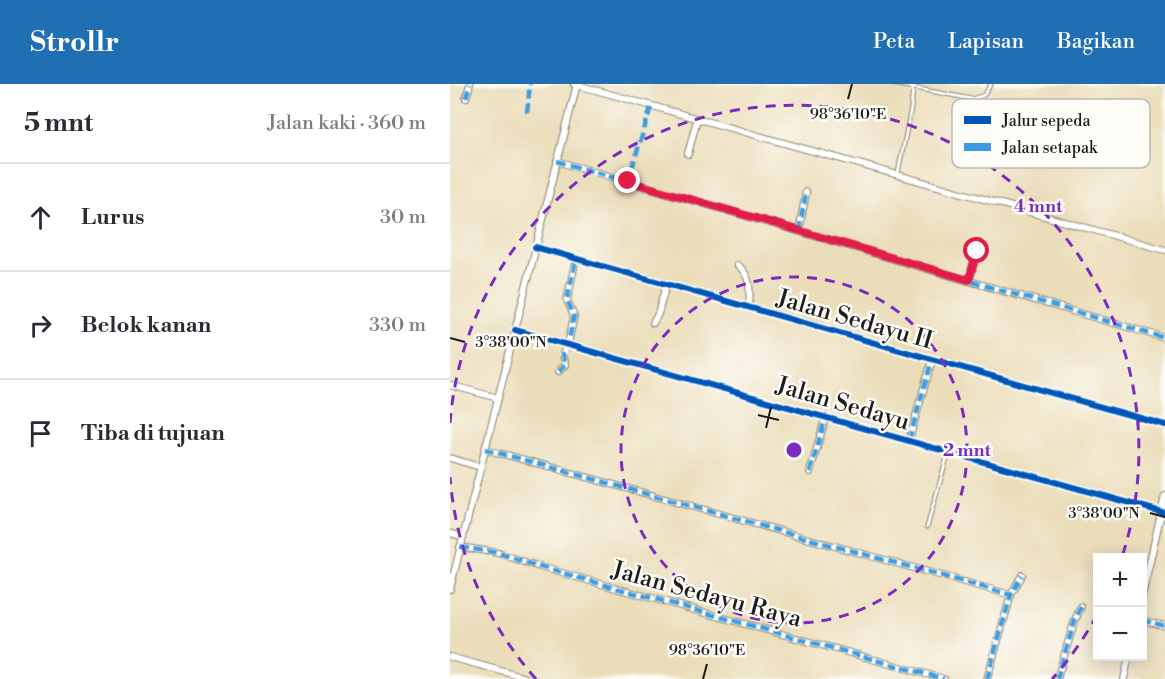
<!DOCTYPE html>
<html lang="id">
<head>
<meta charset="utf-8">
<style>
  body { margin:0; font-family:"Libre Bodoni",serif; background:#f7f7f7; color:#2b2b33 }
  .controls { position:absolute; right:18px; bottom:18px; display:grid; overflow:hidden; border-radius:0px; box-shadow:0 3px 15px #0003 }
  .controls button { width:54px; height:54px; display:grid; place-items:center; padding:0; border:0; border-bottom:2px solid #e1e1e2; background:#fff; color:#2b2b33; font:30px sans-serif }
  .stop { position:absolute; width:18px; height:18px; margin:-14px; border:4px solid #e11d48; border-radius:50%; background:#fff }
  .stop.end { background:#e11d48; border-color:#fff; box-shadow:0 2px 6px #0008 }
  .list { margin:0; padding:0; list-style:none }
  h2 { display:flex; justify-content:space-between; align-items:center; height:78px; margin:0; padding:0 24px; font-size:26px }
  h2 small { font-size:20px; font-weight:400; color:#7c7c81 }
  .list li { display:grid; grid-template-columns:39px 1fr auto; gap:18px; align-items:center; box-sizing:border-box; height:108px; padding:0 24px; border-top:2px solid #e1e1e2 }
  .list b { display:block; font-size:22px; white-space:nowrap }
  .list em { font-size:20px; font-style:normal; color:#7c7c81 }
  .icon { flex:none; width:33px; height:33px; fill:none; stroke:currentColor; stroke-width:2; stroke-linecap:round; stroke-linejoin:round }
  .map { position:relative; flex:none; width:715px; height:595px; overflow:hidden }
  header { display:flex; align-items:center; gap:36px; box-sizing:border-box; height:84px; padding:0 30px; background:#1f6fb2; color:#fff }
  header strong { font-size:28px }
  nav { display:flex; gap:33px; margin-inline-start:auto; font-size:21px }
  main { display:flex }
  aside { flex:1; background:#fff }
  .map>svg:first-child { display:block }
  .lines { fill:none; stroke-linecap:round; stroke-linejoin:round }
  .service-casing { stroke:#847c6a; stroke-width:5 }
  .minor-casing { stroke:#847c6a; stroke-width:8 }
  .service { stroke:#fff; stroke-width:3 }
  .minor { stroke:#fff; stroke-width:6 }
  .quiet { stroke:#3c9bdf; stroke-width:4.5; stroke-dasharray:9 4.5; stroke-linecap:butt }
  .cycleway-casing { stroke:#fdfcf7; stroke-width:10 }
  .cycleway { stroke:#0057b8; stroke-width:6 }
  .route { stroke:#e11d48; stroke-width:8 }
  .ticks { fill:none; stroke:#1c1c1c; stroke-width:2 }
  .ring { fill:none; stroke:#7b2cbf; stroke-width:3; stroke-dasharray:10 8 }
  .labels { text-anchor:middle; stroke-width:5; stroke-linejoin:round; paint-order:stroke }
  .street-label { font-size:24px; fill:#1c1c1c; stroke:#fdfcf7 }
  .key { fill:#fdfcf7; stroke:#bab9b5; stroke-width:1.5 }
  .key-label { font-size:16px; fill:#1c1c1c }
  .ticks-label { font-size:15px; text-anchor:middle; fill:#1c1c1c; stroke:#fdfcf7; stroke-width:5; stroke-linejoin:round; paint-order:stroke }
  .centre { fill:#7b2cbf; stroke:#fdfcf7; stroke-width:3 }
  .ring-label { font-size:18px; text-anchor:middle; font-weight:bold; fill:#7b2cbf; stroke:#fdfcf7; stroke-width:5; stroke-linejoin:round; paint-order:stroke }
</style>
</head>
<body>
<header>
<strong>Strollr</strong>
<nav><a>Peta</a><a>Lapisan</a><a>Bagikan</a></nav>
</header>
<main>
<aside>
<h2>5 mnt<small>Jalan kaki · 360 m</small></h2>
<ul class="list">
<li><svg class="icon" aria-label="ahead" viewBox="0 0 24 24"><path d="M12 20V5M6 11l6-6 6 6"/></svg><div><b>Lurus</b></div><em>30 m</em></li>
<li><svg class="icon" aria-label="right" viewBox="0 0 24 24"><path d="M7 20v-9h11M14 6l5 5-5 5"/></svg><div><b>Belok kanan</b></div><em>330 m</em></li>
<li><svg class="icon" aria-label="arrive" viewBox="0 0 24 24"><path d="M6 21V4h12l-3 4 3 4H6"/></svg><div><b>Tiba di tujuan</b></div></li>
</ul>
</aside>
<div class="map">
<svg width="715" height="595" viewBox="0 0 715 595">
  <rect width="100%" height="100%" fill="#fdfcf7"/>
  <filter id="ink" filterUnits="userSpaceOnUse"><feTurbulence type="fractalNoise" baseFrequency=".0167" numOctaves="2"/><feDisplacementMap in="SourceGraphic" scale="12" xChannelSelector="R" yChannelSelector="G"/><feConvolveMatrix kernelMatrix="1 2 1 2 8 2 1 2 1" color-interpolation-filters="sRGB"/></filter>
  <filter id="wash" filterUnits="userSpaceOnUse"><feTurbulence type="fractalNoise" baseFrequency=".008" numOctaves="4" result="noise"/><feDisplacementMap in="SourceGraphic" scale="24" xChannelSelector="R" yChannelSelector="G"/><feGaussianBlur stdDeviation="1.35" result="paint"/><feColorMatrix in="noise" values="0 0 0 0 0 0 0 0 0 0 0 0 0 0 0 0 0 1.4 0 .05"/><feComposite in="paint" operator="in"/></filter>
  <g filter="url(#wash)">
    <rect width="100%" height="100%" fill="#ebddb9"/>
  </g>
  <g filter="url(#ink)">
    <g class="lines">
      <defs>
        <g id="service">
          <polyline points="443,0 522,15 534,11 541,0"/>
          <polyline points="448,89 461,24 463,4"/>
          <polyline points="477,443 499,367"/>
        </g>
        <g id="minor">
          <polyline points="124,0 715,166"/>
          <polyline points="16,14 20,0"/>
          <polyline points="238,70 247,35"/>
          <polyline points="107,77 715,254"/>
          <polyline points="349,147 356,108"/>
          <polyline points="85,163 715,341"/>
          <path d="M287,181C302,191 300,208 299,224"/>
          <polyline points="519,197 529,159"/>
          <polyline points="203,239 208,230 216,201"/>
          <polyline points="65,246 715,429"/>
          <polyline points="108,288 115,281 112,271 118,260 124,232 117,216 126,175"/>
          <polyline points="0,301 48,314"/>
          <polyline points="459,356 482,276"/>
          <polyline points="35,365 561,511"/>
          <polyline points="0,374 30,383"/>
          <polyline points="360,388 376,332"/>
          <polyline points="0,449 13,453"/>
          <polyline points="10,463 48,469 90,483 494,595"/>
          <polyline points="0,505 127,0"/>
          <polyline points="692,512 715,412"/>
          <polyline points="692,536 715,542"/>
          <polyline points="0,573 80,595"/>
          <polyline points="537,595 561,511 572,491"/>
          <polyline points="607,595 625,536 631,523"/>
          <polyline points="674,595 679,572"/>
        </g>
      </defs>
      <use href="#service" class="service-casing"/>
      <use href="#minor" class="minor-casing"/>
      <use href="#service" class="service"/>
      <use href="#minor" class="minor"/>
      <g class="quiet">
        <polyline points="16,14 20,0"/>
        <polyline points="77,28 80,0"/>
        <polyline points="107,77 715,254"/>
        <polyline points="178,97 201,23"/>
        <polyline points="349,147 356,108"/>
        <polyline points="519,197 529,159"/>
        <polyline points="108,288 115,281 112,271 118,260 124,232 117,216 126,175"/>
        <polyline points="459,356 482,276"/>
        <polyline points="35,365 561,511"/>
        <polyline points="360,388 376,332"/>
        <polyline points="10,463 48,469 90,483 494,595"/>
        <polyline points="692,536 715,542"/>
        <polyline points="537,595 561,511 572,491"/>
        <polyline points="607,595 625,536 631,523"/>
      </g>
      <defs>
        <g id="cycleway">
          <polyline points="85,163 715,341"/>
          <polyline points="65,246 715,429"/>
        </g>
      </defs>
      <use href="#cycleway" class="cycleway-casing"/>
      <use href="#cycleway" class="cycleway"/>
    </g>
  </g>
  <g class="lines" filter="url(#ink)">
    <polyline class="route" points="178,97 519,196 527,167"/>
  </g>
  <path class="ticks" d="M398,15L402,0M0,254L15,258M308,331L329,336M316,344L321,323M700,429L715,433M253,595L257,580"/>
  <g class="ring">
    <circle cx="344" cy="366" r="173"/>
    <path d="M647 531A345 345 0 0 1 602 595M86 595A345 345 0 0 1 0 393M0 339A345 345 0 1 1 672 473"/>
  </g>
  <g class="labels">
    <g class="street-label">
      <text transform="translate(405 235) rotate(16)" y="8">Jalan Sedayu II</text>
      <text transform="translate(393 319) rotate(16)" y="8">Jalan Sedayu</text>
      <text transform="translate(257 510) rotate(15)" y="8">Jalan Sedayu Raya</text>
    </g>
  </g>
  <rect x="502" y="15" width="198" height="69" rx="9" class="key"/>
  <rect x="514" y="32" width="27" height="8" fill="#0057b8"/>
  <rect x="514" y="59" width="27" height="8" fill="#3c9bdf"/>
  <g class="key-label">
    <text x="552" y="42">Jalur sepeda</text>
    <text x="552" y="69">Jalan setapak</text>
  </g>
  <g class="ticks-label">
    <text x="398" y="35">98°36'10"E</text>
    <text x="61" y="263">3°38'00"N</text>
    <text x="654" y="434">3°38'00"N</text>
    <text x="257" y="571">98°36'10"E</text>
  </g>
  <circle cx="344" cy="366" r="9" class="centre"/>
  <g class="ring-label">
    <text x="588" y="128">4 mnt</text>
    <text x="517" y="372">2 mnt</text>
  </g>
</svg>
<div class="controls">
<button>+</button>
<button>−</button>
</div>
<div class="stop" style="left:527px;top:167px"></div>
<div class="stop end" style="left:178px;top:97px"></div>
</div>
</main>
</body>
</html>
